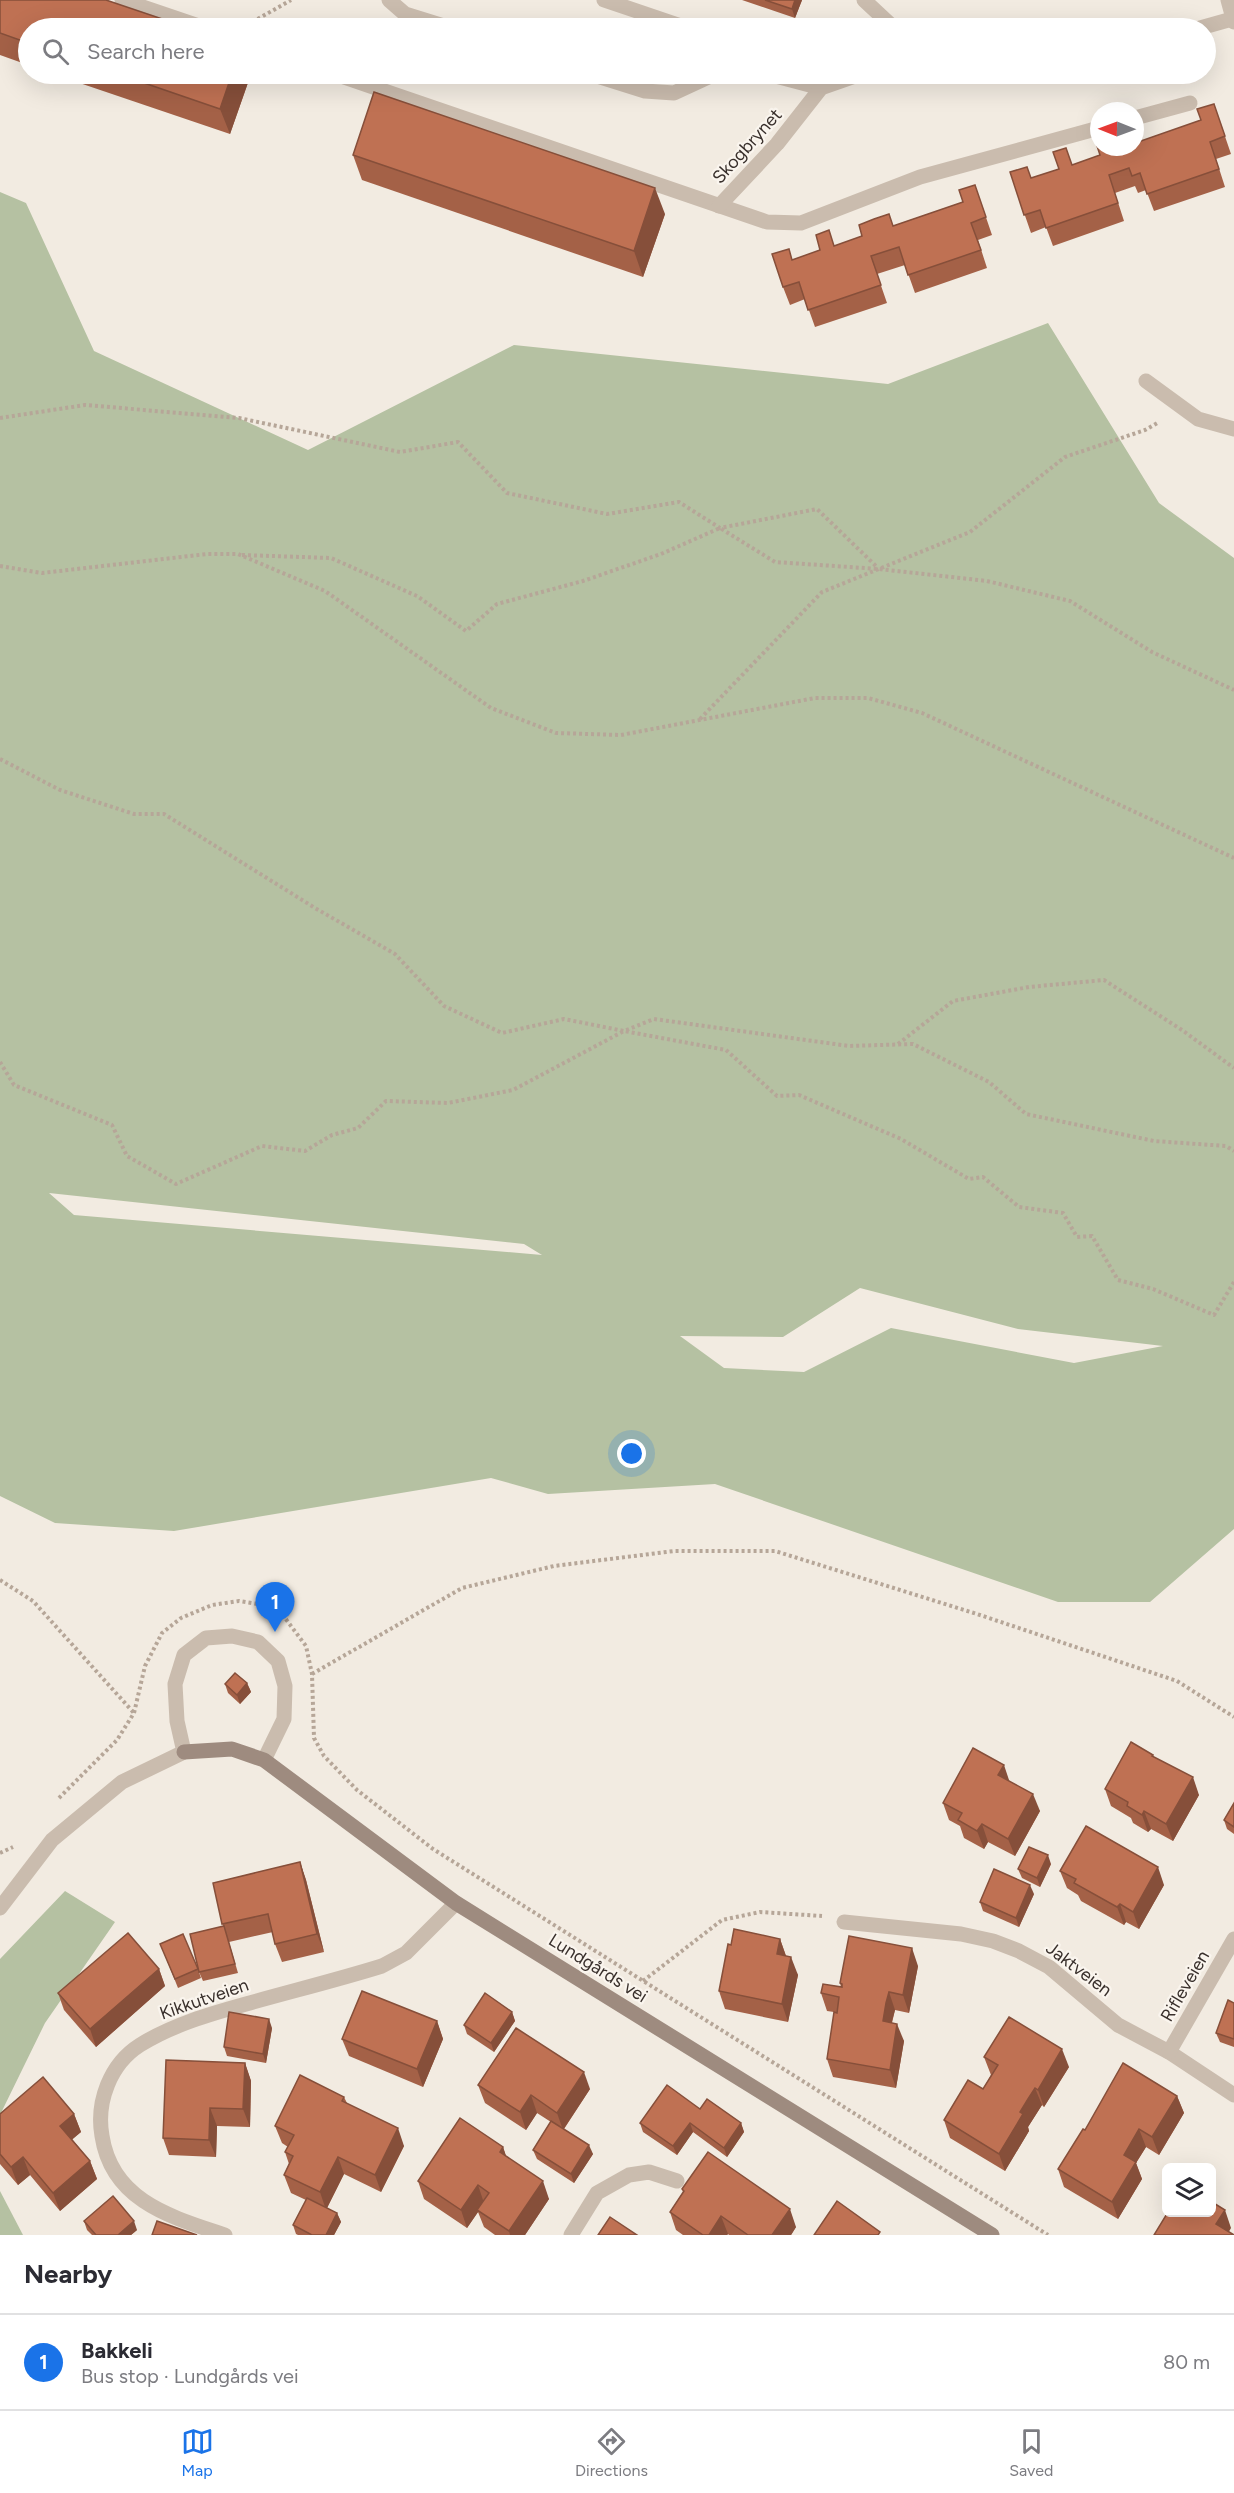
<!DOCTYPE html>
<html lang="en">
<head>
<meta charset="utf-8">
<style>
  body { margin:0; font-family:Figtree,sans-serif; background:#f7f7f7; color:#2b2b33 }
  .controls { position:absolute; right:18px; bottom:18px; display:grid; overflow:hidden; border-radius:9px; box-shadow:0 6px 24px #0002 }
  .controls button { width:54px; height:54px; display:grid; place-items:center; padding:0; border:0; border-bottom:2px solid #e1e1e2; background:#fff; color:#2b2b33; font:30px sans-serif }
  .compass { position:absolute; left:1090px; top:102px; width:54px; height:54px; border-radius:50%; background:#fff; box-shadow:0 6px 24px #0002; rotate:271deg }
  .you { position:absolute; left:632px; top:1454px; width:21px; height:21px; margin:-15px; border:4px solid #fff; border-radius:50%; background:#1a73e8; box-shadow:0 0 0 9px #1a73e833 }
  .badge { display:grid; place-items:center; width:39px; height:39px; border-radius:50%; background:#1a73e8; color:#fff; font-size:20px; font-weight:700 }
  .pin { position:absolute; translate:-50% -50px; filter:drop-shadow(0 2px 3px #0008) }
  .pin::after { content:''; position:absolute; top:32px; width:21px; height:18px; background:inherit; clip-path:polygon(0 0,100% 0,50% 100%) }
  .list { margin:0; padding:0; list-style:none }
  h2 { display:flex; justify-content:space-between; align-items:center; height:78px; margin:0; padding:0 24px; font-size:26px }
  h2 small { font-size:20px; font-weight:400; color:#7c7c81 }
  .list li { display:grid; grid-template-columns:39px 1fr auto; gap:18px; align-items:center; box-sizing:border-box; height:96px; padding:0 24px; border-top:2px solid #e1e1e2 }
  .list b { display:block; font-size:22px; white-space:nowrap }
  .list p { margin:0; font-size:20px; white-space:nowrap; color:#7c7c81 }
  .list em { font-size:20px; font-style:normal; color:#7c7c81 }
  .icon { flex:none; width:33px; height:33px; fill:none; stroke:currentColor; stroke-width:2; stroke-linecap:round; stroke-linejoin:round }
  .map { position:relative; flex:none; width:1234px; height:2235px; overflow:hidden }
  .search { position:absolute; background:#fff; box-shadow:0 6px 24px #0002; left:18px; right:18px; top:18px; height:66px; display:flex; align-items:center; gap:15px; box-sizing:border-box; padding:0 21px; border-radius:33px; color:#7c7c81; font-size:22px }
  .sheet { height:174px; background:#fff }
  nav { display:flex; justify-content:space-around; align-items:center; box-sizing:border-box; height:84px; border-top:2px solid #e1e1e2; background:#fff; font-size:16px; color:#7c7c81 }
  nav a { display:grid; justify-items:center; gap:3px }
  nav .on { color:#1a73e8 }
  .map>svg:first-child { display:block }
  .green { fill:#b5c1a2; fill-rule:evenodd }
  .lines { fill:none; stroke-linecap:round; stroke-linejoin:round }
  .path { stroke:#b6a698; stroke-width:4; stroke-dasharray:3 3; stroke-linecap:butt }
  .lane { stroke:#cabcae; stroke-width:15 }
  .street { stroke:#cabcae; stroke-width:15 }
  .secondary { stroke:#9e8b7f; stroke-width:15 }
  .wall { fill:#a46147 }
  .shaded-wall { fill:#864f3a }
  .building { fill:#bf7153; stroke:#864f3a; stroke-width:1.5 }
  .labels { text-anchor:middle; stroke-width:4.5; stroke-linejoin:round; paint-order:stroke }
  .street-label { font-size:18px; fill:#39302c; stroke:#faf5ee }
</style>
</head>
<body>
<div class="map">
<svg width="1234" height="2235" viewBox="0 0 1234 2235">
  <rect width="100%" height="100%" fill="#f2ebe1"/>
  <g class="green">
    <path d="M0,192L26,203L94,351L308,450L514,345L888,384L1048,323L1159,503L1234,558V1529L1150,1602H1058L715,1484L548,1494L491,1478L174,1531L55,1523L0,1496ZM49,1193L524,1244L542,1255L74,1215ZM860,1288L1018,1329L1163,1346L1074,1363L891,1328L804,1372L724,1368L680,1336L783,1337Z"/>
    <polygon points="65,1891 115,1922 45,2023 0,2115 0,1959"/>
    <polygon points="0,2191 23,2235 0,2235"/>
  </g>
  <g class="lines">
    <g class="path">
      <polyline points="242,28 291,0"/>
      <polyline points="0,418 85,405 239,418 400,452 458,442 507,493 607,514 679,502 720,528 817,509 878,568"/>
      <polyline points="242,555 331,558 417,596 466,631 497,604 583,581 661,554 720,528 775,562 879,569 987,581 1070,601 1152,652 1234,690"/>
      <polyline points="0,566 42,573 207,554 238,554 325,591 491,708 556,733 621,735 815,698 868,698 922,713 1234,858"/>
      <polyline points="700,719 822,592 970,532 1065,457 1145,430 1159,422"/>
      <polyline points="0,759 60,790 134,814 164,814 315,908 395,954 444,1006 502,1033 564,1019 624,1031 654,1019 849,1046 913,1044 989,1082 1026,1114 1154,1141 1226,1146 1234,1151"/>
      <polyline points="898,1044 953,1001 1029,987 1104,980 1182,1030 1234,1068"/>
      <polyline points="0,1062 14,1085 112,1125 127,1156 176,1184 262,1146 305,1151 332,1135 358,1128 386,1101 448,1103 513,1090 624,1031 726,1050 777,1096 799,1095 901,1139 969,1179 983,1177 1019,1207 1063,1213 1077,1237 1092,1236 1118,1280 1153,1289 1214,1315 1234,1282"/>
      <polyline points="0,1580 33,1601 134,1713"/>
      <polyline points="312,1674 462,1588 554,1566 674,1551 775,1551 977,1614 1177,1681 1234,1717"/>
      <polyline points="59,1798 117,1740 134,1713 145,1666 162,1633 181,1618 212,1605 239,1601 264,1605 285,1618 306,1646 312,1674 314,1738 324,1756 357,1790 433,1849 1048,2235"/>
      <polyline points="0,1853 13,1847"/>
      <polyline points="643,1981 722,1920 760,1912 822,1916"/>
    </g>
    <g class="lane">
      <polyline points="389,0 405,14 450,28"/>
      <polyline points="604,0 687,28"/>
      <polyline points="864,0 894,28"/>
      <polyline points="591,74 645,91 674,93 715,74"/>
      <polyline points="768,74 821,88"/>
      <polyline points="1146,381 1198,419 1234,429"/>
      <polyline points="184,1752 177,1721 175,1684 184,1655 206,1638 232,1636 258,1642 278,1661 285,1686 284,1719 264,1760"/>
      <polyline points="571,2235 597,2193 629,2175 649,2172 677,2181"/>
    </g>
    <g class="street">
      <polyline points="122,0 205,28"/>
      <polyline points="1228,0 1234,22"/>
      <polyline points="1200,28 1232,19"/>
      <polyline points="335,74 767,222 801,223 920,177 1099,128"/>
      <polyline points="1135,118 1190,103"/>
      <polyline points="719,206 777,144 821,88 861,74"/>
      <polyline points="0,1908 52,1840 122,1782 184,1752"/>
      <polyline points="844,1922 961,1934 993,1941 1019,1951 1049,1967 1118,2025 1169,2052 1234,2095"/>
      <polyline points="1169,2052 1234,1939"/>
      <path d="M225,2235C171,2217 112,2201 102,2136C96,2102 110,2064 140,2045C172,2025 210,2014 246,2004C292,1991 337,1980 382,1966L406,1953L456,1903"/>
    </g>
    <polyline class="secondary" points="184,1752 232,1749 264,1760 456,1903 992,2235"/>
  </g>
  <g class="wall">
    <polygon points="0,0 28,28 28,65 0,55"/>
    <polygon points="742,0 802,0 795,18"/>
    <polygon points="53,74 251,74 230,134"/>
    <polygon points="1214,104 1231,154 1216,159 1225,187 1154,211 1146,190 1138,193 1135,186 1115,193 1124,221 1053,246 1046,227 1031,233 1010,172 1031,178 1072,165 1135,147 1201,120"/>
    <polygon points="353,155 665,214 643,277 362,180"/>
    <polygon points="975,185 992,235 978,240 987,268 915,293 905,265 877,274 887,303 815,327 805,299 790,305 783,287 793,260 963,202"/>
    <polygon points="247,1683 251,1692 240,1704 228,1693 225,1684"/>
    <polygon points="1153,1755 1154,1757 1199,1795 1173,1841 1151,1829 1148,1832 1133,1823 1131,1818 1111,1806 1105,1789"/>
    <polygon points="1009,1781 1040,1811 1015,1856 988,1842 984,1849 964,1838 960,1826 949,1820 943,1803"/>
    <polygon points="1234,1803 1234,1834 1227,1829 1224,1820"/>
    <polygon points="300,1862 306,1880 324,1952 282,1962 275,1944 273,1932 229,1942 238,1973 203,1981 199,1972 223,1926 213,1883"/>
    <polygon points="1051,1864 1040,1887 1022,1878 1018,1869"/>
    <polygon points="1060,1871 1164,1885 1139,1929 1126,1922 1124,1925 1081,1901 1078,1895 1067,1888"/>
    <polygon points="1034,1894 1019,1927 983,1911 980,1902"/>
    <polygon points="780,1939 786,1956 798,1975 788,2022 725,2009 719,1991 731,1945"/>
    <polygon points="164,1953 198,1969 201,1978 178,1988"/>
    <polygon points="918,1966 909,2013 895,2010 892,2023 904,2041 896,2088 833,2077 827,2059 834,2012 827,2011 821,1993 841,1987 840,1983"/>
    <polygon points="159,1969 165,1986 96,2047 64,2010 58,1993"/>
    <polygon points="1234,2003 1234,2047 1220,2042 1216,2033"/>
    <polygon points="512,2012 515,2021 494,2052 467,2034 464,2025"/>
    <polygon points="437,2021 443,2039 423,2087 349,2056 342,2039"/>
    <polygon points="272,2028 266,2063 227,2056 224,2047"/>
    <polygon points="984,2057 1069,2067 1044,2107 1042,2105 1028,2127 1029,2131 1005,2171 950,2138 944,2120 983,2089 991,2075"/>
    <polygon points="245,2063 251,2081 250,2127 217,2126 216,2157 169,2155 163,2138"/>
    <polygon points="478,2085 590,2089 564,2129 593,2154 574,2183 537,2159 533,2150 551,2122 537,2113 526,2130 485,2103"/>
    <polygon points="1177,2096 1184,2113 1159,2155 1146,2147 1136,2163 1142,2179 1118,2219 1064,2187 1058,2169 1085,2130"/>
    <polygon points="344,2097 347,2103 404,2146 381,2192 344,2174 327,2208 337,2213 341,2222 334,2235 298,2235 296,2234 293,2225 306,2200 291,2193 284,2175 289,2164 285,2152 288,2147 282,2143 275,2126"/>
    <polygon points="0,2114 74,2114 81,2132 72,2139 90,2161 97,2179 60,2211 30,2175 18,2185 0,2164"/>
    <polygon points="640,2123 741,2123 744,2132 727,2157 693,2132 677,2155 643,2132"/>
    <polygon points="503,2147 506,2156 549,2199 525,2235 495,2235 484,2227 478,2212 467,2228 424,2199 418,2181"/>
    <polygon points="682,2189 796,2227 791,2235 729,2235 728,2234 727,2235 683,2235 676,2230 670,2212 683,2192"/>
    <polygon points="84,2221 137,2230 131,2235 92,2235 87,2230"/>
  </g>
  <g class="shaded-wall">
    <polygon points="795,0 802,0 795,18 792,9"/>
    <polygon points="232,74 251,74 230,134 220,109"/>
    <polygon points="655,188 665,214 643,277 634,251"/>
    <polygon points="247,1683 251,1692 240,1704 237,1695"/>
    <polygon points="1004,1765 1010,1783 998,1775"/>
    <polygon points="1193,1777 1199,1795 1173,1841 1166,1824"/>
    <polygon points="1033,1794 1040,1811 1015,1856 1008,1839"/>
    <polygon points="1144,1811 1151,1829 1148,1832 1142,1815"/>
    <polygon points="982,1824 988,1842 984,1849 977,1831"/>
    <polygon points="1048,1855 1051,1864 1040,1887 1037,1878"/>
    <polygon points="300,1862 306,1880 324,1952 317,1934"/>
    <polygon points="1158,1867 1164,1885 1139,1929 1133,1912"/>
    <polygon points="1030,1885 1034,1894 1019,1927 1016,1918"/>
    <polygon points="1120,1904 1126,1922 1124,1925 1117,1907"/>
    <polygon points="780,1939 786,1956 777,1954"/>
    <polygon points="912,1948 918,1966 909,2013 903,1995"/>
    <polygon points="791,1957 798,1975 788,2022 782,2004"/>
    <polygon points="159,1969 165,1986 96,2047 90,2029"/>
    <polygon points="889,1992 895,2010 892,2021 889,2039 883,2021 886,2003"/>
    <polygon points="512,2012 515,2021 494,2052 491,2043"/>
    <polygon points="269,2019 272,2028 266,2063 263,2054"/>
    <polygon points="437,2021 443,2039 423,2087 417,2069"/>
    <polygon points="897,2024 904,2041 896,2088 890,2070"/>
    <polygon points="1062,2049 1069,2067 1044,2107 1038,2090"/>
    <polygon points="245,2063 251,2081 250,2127 243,2109"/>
    <polygon points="584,2072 590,2089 563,2130 557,2113"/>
    <polygon points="1035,2088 1042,2105 1028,2127 1029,2131 1005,2171 999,2154 1020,2112"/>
    <polygon points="531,2095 537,2113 526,2130 520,2112"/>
    <polygon points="1177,2096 1184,2113 1159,2155 1152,2137"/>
    <polygon points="210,2108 217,2126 216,2157 209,2140"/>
    <polygon points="74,2114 81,2132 67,2144 60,2126"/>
    <polygon points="690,2123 693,2132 677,2155 673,2146"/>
    <polygon points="741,2123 744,2132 727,2157 724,2148"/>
    <polygon points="398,2128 404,2146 381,2192 375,2175"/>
    <polygon points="1139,2129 1146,2147 1136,2163 1142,2179 1118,2219 1112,2202 1124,2155"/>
    <polygon points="589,2145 593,2154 574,2183 571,2174"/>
    <polygon points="503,2147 509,2165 500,2152"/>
    <polygon points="23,2157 30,2175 18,2185 11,2167"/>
    <polygon points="338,2157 344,2174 326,2210 320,2192"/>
    <polygon points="90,2161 97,2179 60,2211 53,2193"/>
    <polygon points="543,2181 549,2199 525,2235 510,2235 509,2231"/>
    <polygon points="478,2185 484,2203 477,2210 478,2212 467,2228 461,2210"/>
    <polygon points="790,2209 796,2227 791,2235 772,2235"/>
    <polygon points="1225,2210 1231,2228 1227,2235 1216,2224"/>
    <polygon points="337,2213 341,2222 334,2235 326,2235"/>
    <polygon points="721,2216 728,2234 727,2235 709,2235"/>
    <polygon points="134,2221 137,2230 131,2235 118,2235"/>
  </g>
  <g class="building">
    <polygon points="0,0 106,0 189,28 28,28 28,43 0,33"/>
    <polygon points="765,0 795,0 792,9"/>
    <polygon points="118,74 232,74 220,109"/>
    <polygon points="374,92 655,188 634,251 353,155"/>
    <polygon points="1214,104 1225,136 1210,142 1219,169 1147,194 1140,173 1132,176 1129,168 1109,175 1118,203 1046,228 1040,210 1024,215 1010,172 1027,167 1031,178 1059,169 1053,152 1066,148 1072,165 1100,155 1096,143 1099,142 1099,147 1135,147 1135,143 1201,120 1197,109"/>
    <polygon points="975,185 986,217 971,223 981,250 908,275 899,247 871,256 881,285 808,310 799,282 783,287 772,254 789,249 792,260 820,250 816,235 829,230 834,246 862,236 859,225 874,219 889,214 893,226 963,202 959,190"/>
    <polygon points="235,1673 247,1683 237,1695 225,1684"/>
    <polygon points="1131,1742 1153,1755 1152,1756 1193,1777 1166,1824 1144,1811 1142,1815 1127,1806 1128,1802 1105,1789"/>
    <polygon points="973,1748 1004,1765 998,1775 1033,1794 1008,1839 982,1824 977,1831 958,1820 962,1813 943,1803"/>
    <polygon points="1234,1803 1234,1827 1224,1820"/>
    <polygon points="1086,1826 1158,1867 1133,1912 1120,1904 1117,1907 1074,1883 1076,1879 1060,1871"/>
    <polygon points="1029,1847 1048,1855 1037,1878 1018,1869"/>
    <polygon points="300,1862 317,1934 275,1944 268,1914 222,1924 213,1883"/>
    <polygon points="994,1869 1030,1885 1016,1918 980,1902"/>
    <polygon points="224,1926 235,1964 199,1972 190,1934"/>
    <polygon points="734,1929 780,1939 777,1954 791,1957 782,2004 719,1991 728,1944 731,1945"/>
    <polygon points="128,1933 159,1969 90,2029 58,1993"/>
    <polygon points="183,1934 198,1969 175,1979 160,1944"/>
    <polygon points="849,1936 912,1948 903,1995 889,1992 886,2003 883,2021 897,2024 890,2070 827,2059 834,2012 837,2013 839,1997 821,1993 823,1984 842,1987 842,1984 840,1983"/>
    <polygon points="362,1991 437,2021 417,2069 342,2039"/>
    <polygon points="485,1993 512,2012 491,2043 464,2025"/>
    <polygon points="1228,2000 1234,2003 1234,2039 1216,2033"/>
    <polygon points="229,2012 269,2019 263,2054 224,2047"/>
    <polygon points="1009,2017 1062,2049 1038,2090 1035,2088 1028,2099 1020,2112 1023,2114 999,2154 944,2120 968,2080 983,2089 998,2065 984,2057"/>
    <polygon points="516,2028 584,2072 557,2113 531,2095 520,2112 478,2085"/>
    <polygon points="166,2060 245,2063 243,2109 210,2108 209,2140 163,2138"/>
    <polygon points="1123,2063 1177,2096 1152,2137 1139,2129 1124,2155 1136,2162 1112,2202 1058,2169 1083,2129 1085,2130"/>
    <polygon points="300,2075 344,2097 342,2101 398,2128 375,2175 338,2157 320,2192 284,2175 293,2156 285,2152 294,2135 275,2126"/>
    <polygon points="43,2077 74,2114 60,2126 90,2161 53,2193 23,2157 11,2167 0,2154 0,2114"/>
    <polygon points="667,2085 700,2109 707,2099 741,2123 724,2148 690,2123 673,2146 640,2123"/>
    <polygon points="460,2118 503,2147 500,2152 543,2181 509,2231 477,2210 489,2193 478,2185 461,2210 418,2181"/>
    <polygon points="551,2121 589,2145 571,2174 533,2150"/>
    <polygon points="708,2152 790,2209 772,2235 748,2235 721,2216 709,2235 703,2235 670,2212 684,2191 682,2189"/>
    <polygon points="113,2196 134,2221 118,2235 96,2235 84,2221"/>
    <polygon points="307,2198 337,2213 326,2235 312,2235 293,2225"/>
    <polygon points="837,2201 880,2232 878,2235 814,2235"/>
    <polygon points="1212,2202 1225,2210 1216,2224 1234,2235 1154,2235 1168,2212 1212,2212"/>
    <polygon points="610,2217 637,2235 598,2235"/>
    <polygon points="157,2221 197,2235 152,2235"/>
  </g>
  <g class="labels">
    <g class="street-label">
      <text transform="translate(747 146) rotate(-48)" y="6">Skogbrynet</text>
      <text transform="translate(598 1968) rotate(32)" y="6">Lundgårds vei</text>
      <text transform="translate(1079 1969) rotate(37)" y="6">Jaktveien</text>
      <text transform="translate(1185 1986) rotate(-60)" y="6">Rifleveien</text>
      <text transform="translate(204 1999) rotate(-19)" y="6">Kikkutveien</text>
    </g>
  </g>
</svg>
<div class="controls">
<button><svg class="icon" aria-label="layers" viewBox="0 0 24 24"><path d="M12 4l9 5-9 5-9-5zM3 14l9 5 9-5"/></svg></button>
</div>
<svg class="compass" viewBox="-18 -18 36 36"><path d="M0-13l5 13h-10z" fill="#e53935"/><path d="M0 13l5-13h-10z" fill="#7c7c81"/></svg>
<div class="you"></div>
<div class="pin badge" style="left:275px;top:1632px">1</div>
<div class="search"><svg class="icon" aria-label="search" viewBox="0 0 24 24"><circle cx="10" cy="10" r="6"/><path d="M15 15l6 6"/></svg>Search here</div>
</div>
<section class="sheet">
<h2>Nearby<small></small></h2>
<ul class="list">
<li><span class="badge">1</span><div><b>Bakkeli</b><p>Bus stop · Lundgårds vei</p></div><em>80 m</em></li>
</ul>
</section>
<nav>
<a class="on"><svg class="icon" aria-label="map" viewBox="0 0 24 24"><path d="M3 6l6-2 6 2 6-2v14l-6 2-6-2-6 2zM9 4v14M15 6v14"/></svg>Map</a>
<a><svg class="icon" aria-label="directions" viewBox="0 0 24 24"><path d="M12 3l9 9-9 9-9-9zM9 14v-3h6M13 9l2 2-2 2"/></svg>Directions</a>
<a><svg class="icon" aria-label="saved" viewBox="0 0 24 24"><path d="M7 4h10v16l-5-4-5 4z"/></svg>Saved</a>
</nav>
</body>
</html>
